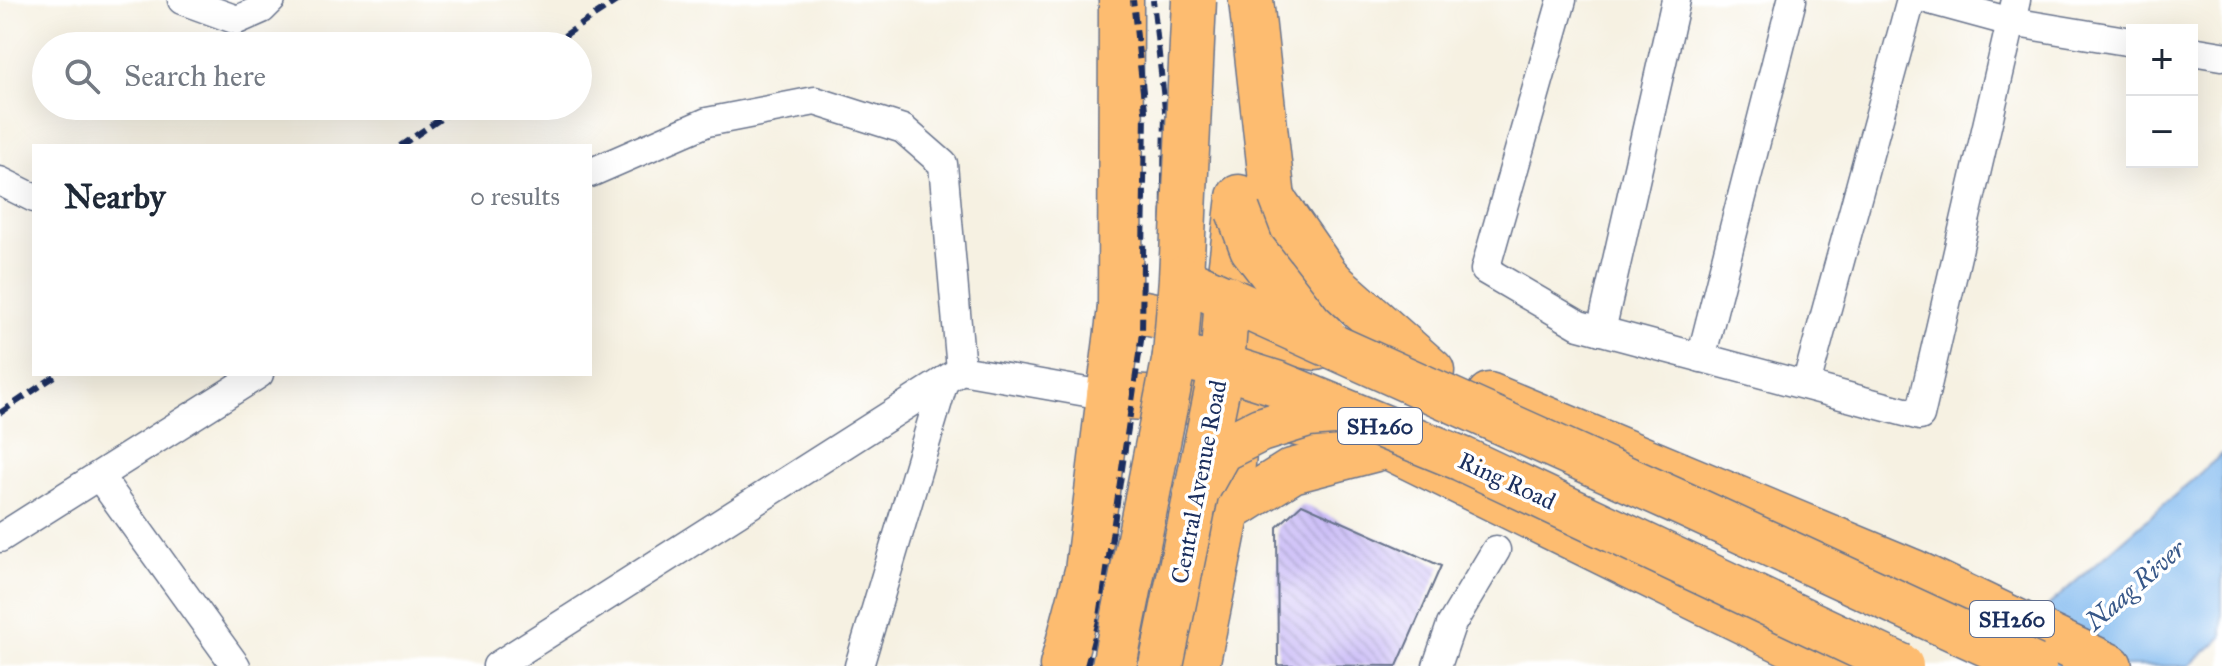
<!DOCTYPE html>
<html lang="en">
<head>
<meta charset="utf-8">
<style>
  body { margin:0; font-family:"IM FELL Great Primer",serif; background:#f2f2f3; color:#1f2937 }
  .controls { position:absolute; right:24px; top:24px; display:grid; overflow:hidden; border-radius:0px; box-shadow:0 8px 32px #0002 }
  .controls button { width:72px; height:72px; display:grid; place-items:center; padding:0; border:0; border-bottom:2px solid #e0e1e3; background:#fff; color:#1f2937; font:40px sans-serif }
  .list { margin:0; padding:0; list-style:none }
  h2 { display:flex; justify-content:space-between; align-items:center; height:104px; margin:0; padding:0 32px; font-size:34px }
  h2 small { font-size:26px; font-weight:400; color:#747a83 }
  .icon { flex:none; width:44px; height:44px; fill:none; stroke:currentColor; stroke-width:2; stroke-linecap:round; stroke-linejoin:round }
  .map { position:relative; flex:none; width:2222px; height:666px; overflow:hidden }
  .search { position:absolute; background:#fff; box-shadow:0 8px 32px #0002; left:32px; top:32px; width:560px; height:88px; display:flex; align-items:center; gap:20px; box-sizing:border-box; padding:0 28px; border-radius:44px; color:#747a83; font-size:30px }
  .panel { position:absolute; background:#fff; box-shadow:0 8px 32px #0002; left:32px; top:144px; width:560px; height:232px; border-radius:0px }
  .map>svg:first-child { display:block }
  .water { fill:#7db7ee; stroke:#4c73a6; stroke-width:2 }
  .building { fill:url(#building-back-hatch) }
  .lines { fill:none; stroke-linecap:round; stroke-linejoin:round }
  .street-casing { stroke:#68738c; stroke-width:31 }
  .primary-casing { stroke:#68738c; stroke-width:47 }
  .street { stroke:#fff; stroke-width:28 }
  .primary { stroke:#fdbc70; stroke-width:44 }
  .rail { stroke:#1b2f5e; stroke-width:6; stroke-dasharray:12 6; stroke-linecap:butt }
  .primary-bridge-casing { stroke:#68738c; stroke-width:47; stroke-linecap:butt }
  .primary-bridge { stroke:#fdbc70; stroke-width:44 }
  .labels { text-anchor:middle; stroke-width:7; stroke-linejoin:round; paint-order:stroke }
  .shield { fill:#fff; stroke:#5f6d8e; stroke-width:2 }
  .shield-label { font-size:22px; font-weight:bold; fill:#1b2f5e }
  .street-label { font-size:24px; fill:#1b2f5e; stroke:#fff }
  .water-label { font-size:26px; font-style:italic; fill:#385889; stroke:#fff }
</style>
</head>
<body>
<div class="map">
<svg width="2222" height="666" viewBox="0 0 2222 666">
  <defs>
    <pattern id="building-back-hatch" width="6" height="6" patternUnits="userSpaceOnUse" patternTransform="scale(2)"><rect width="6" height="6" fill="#c4b4f6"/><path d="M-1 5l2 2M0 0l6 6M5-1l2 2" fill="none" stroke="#9e93ca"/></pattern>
  </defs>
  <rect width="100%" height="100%" fill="#fff"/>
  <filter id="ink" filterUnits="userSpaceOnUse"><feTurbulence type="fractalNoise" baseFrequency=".0125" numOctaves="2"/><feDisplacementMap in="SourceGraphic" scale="16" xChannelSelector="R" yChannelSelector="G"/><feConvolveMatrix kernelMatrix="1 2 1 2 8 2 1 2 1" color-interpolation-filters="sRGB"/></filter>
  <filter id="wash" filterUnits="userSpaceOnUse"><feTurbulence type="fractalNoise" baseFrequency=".006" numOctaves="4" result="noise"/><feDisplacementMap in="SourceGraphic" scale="32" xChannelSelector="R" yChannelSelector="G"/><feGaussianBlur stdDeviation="1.8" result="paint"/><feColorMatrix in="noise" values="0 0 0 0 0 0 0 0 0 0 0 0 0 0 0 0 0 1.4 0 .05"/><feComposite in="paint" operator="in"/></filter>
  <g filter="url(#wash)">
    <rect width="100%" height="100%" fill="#f6f1e2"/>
    <polygon class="water" points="2222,454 2222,637 2189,666 1998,666 2003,645"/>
    <g id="blocks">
      <polygon class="building" points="1302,504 1441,566 1397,666 1278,665 1277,527"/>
    </g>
  </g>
  <g filter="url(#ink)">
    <use href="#blocks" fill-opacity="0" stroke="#68738c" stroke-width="2"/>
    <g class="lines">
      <defs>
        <g id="street">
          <polyline points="182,0 237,20 262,9 271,0"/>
          <polyline points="1562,0 1485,270 1579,325 1920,416 2011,22 2132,42"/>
          <polyline points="1930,0 2011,22 2016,0"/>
          <polyline points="2192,51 2222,56"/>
          <polyline points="590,173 707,122 815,101 903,129 943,164 961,370"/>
          <polyline points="0,181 34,198"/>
          <polyline points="1601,331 1676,0"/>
          <polyline points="1701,358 1792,0"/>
          <polyline points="1806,385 1911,0"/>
          <polyline points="99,476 236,666"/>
          <polyline points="0,538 259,374"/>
          <polyline points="497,666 961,370 1109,396"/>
          <polyline points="859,666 944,381"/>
          <polyline points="1437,666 1451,625 1496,550"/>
        </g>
        <g id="primary">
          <polyline points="1251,0 1273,199 1263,290"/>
          <polyline points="1273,199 1326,275 1336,286 1432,371"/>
          <polyline points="1227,297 1239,197"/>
          <polyline points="1120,308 1316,348"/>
          <polyline points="1489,395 1914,572 2110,666"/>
          <polyline points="1109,396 1239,403 1294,423 1386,446 1834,666"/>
          <polyline points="1228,511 1292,471 1380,448"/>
          <polyline points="1062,666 1087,571 1120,308 1121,0"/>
          <polyline points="1197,666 1228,511 1238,416"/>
        </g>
      </defs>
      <use href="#street" class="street-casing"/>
      <use href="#primary" class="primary-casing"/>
      <use href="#street" class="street"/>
      <use href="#primary" class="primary"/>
      <g class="rail">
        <polyline points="549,46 618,0"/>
        <polyline points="400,146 460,106"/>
        <polyline points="0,413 58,374"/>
        <polyline points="1087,666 1100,617 1142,334 1145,110 1133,0"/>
        <polyline points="1108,666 1120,621 1162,335 1165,109 1153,0"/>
      </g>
      <defs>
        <g id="primary-bridge">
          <polyline points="1194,0 1181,278 1175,356 1222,366 1279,384 1462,459 1901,666"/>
          <polyline points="1238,211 1252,248 1310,323 1324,336"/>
          <polyline points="1181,278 1685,505 2034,666"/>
          <polyline points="1200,486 1220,450 1260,430 1308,415 1345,412"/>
          <polyline points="1114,666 1175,356"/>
          <polyline points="1161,666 1222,366 1227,297"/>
        </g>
      </defs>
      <use href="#primary-bridge" class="primary-bridge-casing"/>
      <use href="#primary-bridge" class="primary-bridge"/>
    </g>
  </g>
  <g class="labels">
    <g class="shield">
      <rect x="1338" y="408" width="84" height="36" rx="6"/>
      <rect x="1970" y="601" width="84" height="36" rx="6"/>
    </g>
    <g class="shield-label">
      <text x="1380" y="434">SH260</text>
      <text x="2012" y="627">SH260</text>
    </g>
    <g class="street-label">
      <text transform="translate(1507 481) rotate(25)" y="8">Ring Road</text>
      <text transform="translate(1199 482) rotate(-79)" y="8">Central Avenue Road</text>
    </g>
    <g class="water-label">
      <text transform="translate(2135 585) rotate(-41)" y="9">Naag River</text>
    </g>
  </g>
</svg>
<div class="controls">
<button>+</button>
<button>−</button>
</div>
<div class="search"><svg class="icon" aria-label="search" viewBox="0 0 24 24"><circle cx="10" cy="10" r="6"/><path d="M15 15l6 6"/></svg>Search here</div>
<section class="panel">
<h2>Nearby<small>0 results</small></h2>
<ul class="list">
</ul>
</section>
</div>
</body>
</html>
